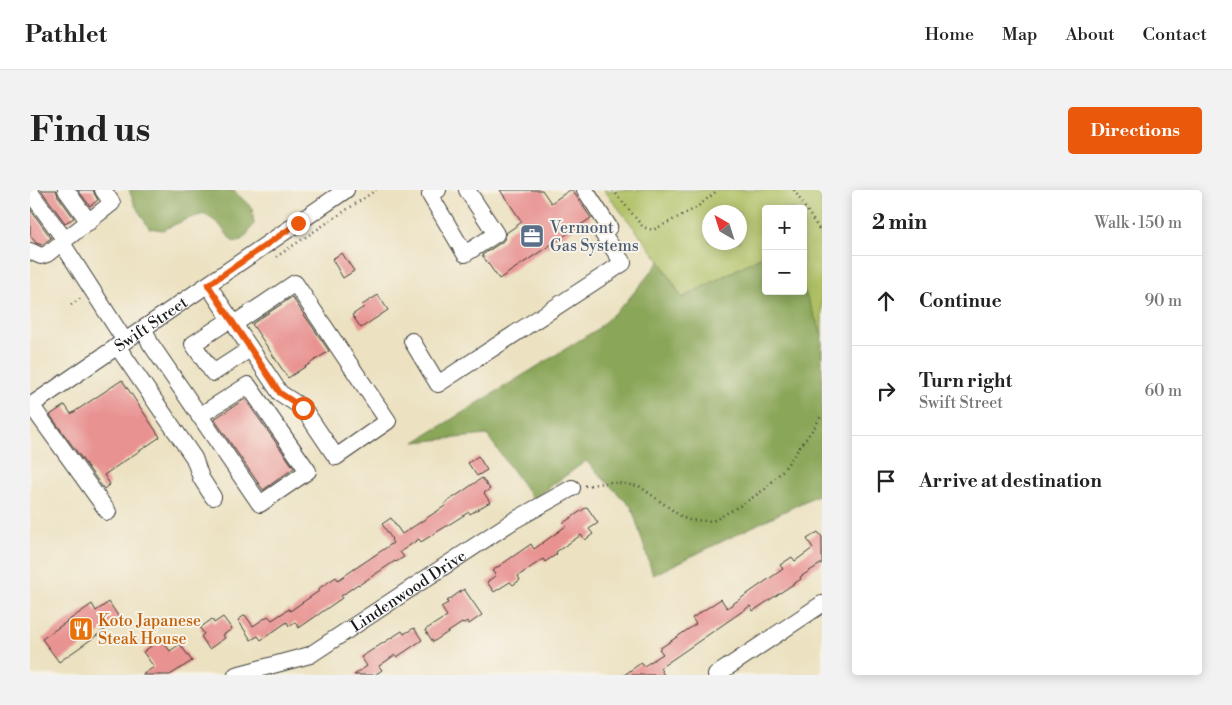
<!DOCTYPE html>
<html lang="en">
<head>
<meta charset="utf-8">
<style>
  body { margin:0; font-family:"Libre Bodoni",serif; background:#f2f2f2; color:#222 }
  .controls { position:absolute; right:15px; top:15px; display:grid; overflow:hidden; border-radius:5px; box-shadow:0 2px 12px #0003 }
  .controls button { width:45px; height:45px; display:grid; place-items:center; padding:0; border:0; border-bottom:1px solid #e0e0e0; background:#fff; color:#222; font:25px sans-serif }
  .compass { position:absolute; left:672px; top:15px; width:45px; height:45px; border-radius:50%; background:#fff; box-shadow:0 2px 12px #0003; rotate:321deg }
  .stop { position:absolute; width:15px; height:15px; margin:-11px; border:4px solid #ea580c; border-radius:50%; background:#fff }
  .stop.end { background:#ea580c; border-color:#fff; box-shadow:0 1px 5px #0008 }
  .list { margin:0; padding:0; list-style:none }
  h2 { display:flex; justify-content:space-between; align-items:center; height:65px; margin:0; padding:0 20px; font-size:21px }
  h2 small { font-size:16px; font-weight:400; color:#767676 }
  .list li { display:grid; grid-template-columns:32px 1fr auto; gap:15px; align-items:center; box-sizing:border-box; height:90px; padding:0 20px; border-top:1px solid #e0e0e0 }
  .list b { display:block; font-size:19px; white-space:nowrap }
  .list p { margin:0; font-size:16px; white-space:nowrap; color:#767676 }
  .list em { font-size:16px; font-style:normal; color:#767676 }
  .icon { flex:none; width:28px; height:28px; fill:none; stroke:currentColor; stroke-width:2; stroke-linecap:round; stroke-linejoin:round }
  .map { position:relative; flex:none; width:792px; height:485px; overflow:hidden; border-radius:5px }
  header { display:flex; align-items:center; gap:30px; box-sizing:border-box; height:70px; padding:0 25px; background:#fff; border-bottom:1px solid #e0e0e0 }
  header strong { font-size:24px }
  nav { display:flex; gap:28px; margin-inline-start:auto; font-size:18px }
  .intro { display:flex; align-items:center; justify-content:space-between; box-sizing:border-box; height:120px; padding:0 30px }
  h1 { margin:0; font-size:35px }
  .button { padding:12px 22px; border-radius:5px; background:#ea580c; color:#fff; font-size:18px; font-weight:700 }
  main { display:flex; gap:30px; padding:0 30px }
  aside { flex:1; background:#fff; border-radius:5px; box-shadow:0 2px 12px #0003 }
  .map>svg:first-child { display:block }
  .green { fill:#aec063; stroke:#656e40; fill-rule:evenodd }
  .forest { fill:#8aa659; stroke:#53613a }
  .building { fill:#e89291 }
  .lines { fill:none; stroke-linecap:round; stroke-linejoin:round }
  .minor-casing { stroke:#3b3a35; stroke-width:18 }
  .path { stroke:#3b3a35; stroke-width:2.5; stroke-dasharray:1 4; stroke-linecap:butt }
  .minor { stroke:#fff; stroke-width:16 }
  .route { stroke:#ea580c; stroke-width:6 }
  .labels { text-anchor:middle; stroke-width:4; stroke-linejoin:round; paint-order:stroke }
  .service-label { font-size:16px; fill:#4e5e75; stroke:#f7f3e8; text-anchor:start }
  .street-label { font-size:16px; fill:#1c1c1c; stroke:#f7f3e8 }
  .food-label { font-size:16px; fill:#c56008; stroke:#f7f3e8; text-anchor:start }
</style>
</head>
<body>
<header>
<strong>Pathlet</strong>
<nav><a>Home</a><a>Map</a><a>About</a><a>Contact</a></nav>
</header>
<div class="intro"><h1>Find us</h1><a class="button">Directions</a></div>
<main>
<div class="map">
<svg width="792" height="485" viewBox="0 0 792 485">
  <rect width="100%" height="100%" fill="#f7f3e8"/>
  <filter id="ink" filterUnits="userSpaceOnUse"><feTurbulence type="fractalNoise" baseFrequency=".02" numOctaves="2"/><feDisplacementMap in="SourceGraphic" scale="10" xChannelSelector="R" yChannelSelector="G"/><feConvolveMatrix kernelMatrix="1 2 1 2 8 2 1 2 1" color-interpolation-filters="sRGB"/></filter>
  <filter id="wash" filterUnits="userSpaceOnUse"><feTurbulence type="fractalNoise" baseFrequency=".0096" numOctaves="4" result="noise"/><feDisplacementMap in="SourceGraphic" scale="20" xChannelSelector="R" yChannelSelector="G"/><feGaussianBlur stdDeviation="1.12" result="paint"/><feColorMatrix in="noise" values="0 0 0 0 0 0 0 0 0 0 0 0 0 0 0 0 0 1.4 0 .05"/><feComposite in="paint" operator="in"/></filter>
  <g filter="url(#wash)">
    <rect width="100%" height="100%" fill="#ece2c2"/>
    <path class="green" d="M574,0H792V145L773,98V19H736V64L652,108L630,71ZM680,22H710V52H680Z"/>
    <g class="forest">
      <polygon points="99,0 203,0 222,18 224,34 215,47 208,52 202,51 188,33 174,24 157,29 133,40 119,38 105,15"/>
      <polygon points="736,64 736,101 773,101 773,98 792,145 792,303 623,385 602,318 556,271 503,309 457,245 385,252 566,140 596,112 630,71 652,108"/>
    </g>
    <g id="blocks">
      <g class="building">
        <polygon points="11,0 26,0 28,6 44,28 35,33"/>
        <polygon points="48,0 63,0 65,5 68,10 60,16"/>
        <polygon points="470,0 512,0 521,13 540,0 542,0 561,28 469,89 452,65 472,52 475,48 476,43 492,32"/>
        <polygon points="0,19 21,48 12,55 6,53 0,45"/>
        <polygon points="312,63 324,81 313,88 302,69"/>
        <polygon points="348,105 358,120 331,138 322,125 334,117 332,115"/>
        <polygon points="262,107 299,161 258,188 222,134"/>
        <polygon points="92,190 130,247 74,285 80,294 74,299 20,225 35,215 41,224"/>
        <polygon points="215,209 264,278 233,300 184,229"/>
        <polygon points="448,266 457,280 447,286 438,273"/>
        <polygon points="452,288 460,299 454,303 460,312 440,324 439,322 391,352 389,349 370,362 374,367 366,372 365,371 329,395 328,394 311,406 312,408 269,438 265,432 259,436 257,432 231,450 228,446 221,450 208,430 215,425 223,436 238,426 242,430 259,419 260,421 289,401 288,399 306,387 308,390 363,353 361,350 362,349 352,334 361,328 372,344 415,316 414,314"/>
        <polygon points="557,317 568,333 559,339 563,344 555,350 551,345 526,362 527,364 515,372 513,369 488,386 490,390 483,395 480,392 464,402 457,392 466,385 462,381 501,354 504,359 536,336 533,333"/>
        <polygon points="788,342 792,347 792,373 770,387 771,389 723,421 720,416 630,478 634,485 594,485 611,473 614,476 633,464 629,459 666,434 662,428 691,409 697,418 753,379 750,375 762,367 765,371 783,358 777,349"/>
        <polygon points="434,399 452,425 439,434 437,431 433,434 432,433 403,452 395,440 417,426 411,417 418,413 417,411"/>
        <polygon points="79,412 90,429 29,472 12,449 62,414 66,421"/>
        <polygon points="193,427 202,439 193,445 195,448 179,459 171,446 174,444 170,438 182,429 184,433"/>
        <polygon points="384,438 392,450 367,467 365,465 349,476 352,480 345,485 324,485 337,476 331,467 372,441 374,444"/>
        <polygon points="130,447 140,461 150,454 162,471 140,485 112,485 124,477 113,462 124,454 122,452"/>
      </g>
    </g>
  </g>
  <g filter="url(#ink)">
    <use href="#blocks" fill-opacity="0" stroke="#3b3a35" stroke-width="1"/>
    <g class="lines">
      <defs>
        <g id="minor">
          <polyline points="36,0 59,32"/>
          <polyline points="408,0 400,5 435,64 466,44 437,0"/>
          <polyline points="0,2 35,50"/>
          <polyline points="32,53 95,151"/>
          <polyline points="0,61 11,66 17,64 82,13 73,0"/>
          <polyline points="178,95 250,203 273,218 306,267 358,231 265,93 204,134"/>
          <polyline points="201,129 163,154 183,183 220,159"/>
          <polyline points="114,138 120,153 230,314 278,281 218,195 169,226"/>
          <polyline points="382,151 408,194 593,73 573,44 579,37 555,0"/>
          <polyline points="87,156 164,268 171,288 183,307"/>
          <polyline points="1,215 78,322"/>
          <path id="s1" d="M0,216L316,0"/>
          <path id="s2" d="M206,485L280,465L483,331L542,298"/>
          <polyline points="686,485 792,414"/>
        </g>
      </defs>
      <use href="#minor" class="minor-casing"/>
      <g class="path">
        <polyline points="583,0 613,37 623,40 666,18 688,0"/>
        <polyline points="764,0 792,44"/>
        <polyline points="246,67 346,0"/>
        <polyline points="41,115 51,108"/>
        <polyline points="555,296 579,292 609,296 652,327 658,330 683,331 713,314 735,299 754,279 786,235 792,224"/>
      </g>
      <use href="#minor" class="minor"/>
    </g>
  </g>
  <g class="lines" filter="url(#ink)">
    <polyline class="route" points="268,33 178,95 250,203 273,218"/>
  </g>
  <defs>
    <symbol id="office-square" viewBox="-11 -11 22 22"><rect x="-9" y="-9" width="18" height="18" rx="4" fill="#5c6f8a" stroke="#f7f3e8"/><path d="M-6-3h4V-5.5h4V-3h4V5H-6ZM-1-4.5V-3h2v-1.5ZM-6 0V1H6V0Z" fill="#fff"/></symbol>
    <symbol id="restaurant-square" viewBox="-11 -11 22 22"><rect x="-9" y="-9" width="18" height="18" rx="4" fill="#e8710a" stroke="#f7f3e8"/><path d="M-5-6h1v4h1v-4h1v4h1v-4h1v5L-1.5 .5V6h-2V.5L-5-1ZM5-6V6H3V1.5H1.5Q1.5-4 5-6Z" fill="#fff"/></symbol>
  </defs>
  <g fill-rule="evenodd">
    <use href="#office-square" x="488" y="32" width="28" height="28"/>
    <use href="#restaurant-square" x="37" y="425" width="28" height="28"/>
  </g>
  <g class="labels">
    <g class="service-label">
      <text x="520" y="43">Vermont<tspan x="520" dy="18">Gas Systems</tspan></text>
    </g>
    <g class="street-label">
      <text dy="6" stroke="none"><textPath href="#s1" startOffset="146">Swift Street</textPath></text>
      <text dy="6" stroke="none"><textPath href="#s2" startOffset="194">Lindenwood Drive</textPath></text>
    </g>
    <g class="food-label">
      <text x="68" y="436">Koto Japanese<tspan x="68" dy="18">Steak House</tspan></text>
    </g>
  </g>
</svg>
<div class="controls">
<button>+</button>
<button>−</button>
</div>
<svg class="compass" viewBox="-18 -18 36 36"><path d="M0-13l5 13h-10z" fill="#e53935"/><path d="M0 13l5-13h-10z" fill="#767676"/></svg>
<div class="stop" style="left:273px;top:218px"></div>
<div class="stop end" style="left:268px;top:33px"></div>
</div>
<aside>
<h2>2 min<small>Walk · 150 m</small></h2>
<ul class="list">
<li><svg class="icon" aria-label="ahead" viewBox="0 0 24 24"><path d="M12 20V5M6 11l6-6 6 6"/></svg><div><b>Continue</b></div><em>90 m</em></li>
<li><svg class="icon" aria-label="right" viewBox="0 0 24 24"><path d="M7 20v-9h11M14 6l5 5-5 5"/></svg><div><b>Turn right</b><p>Swift Street</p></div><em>60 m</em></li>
<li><svg class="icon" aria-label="arrive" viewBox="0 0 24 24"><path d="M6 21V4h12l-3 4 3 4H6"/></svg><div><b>Arrive at destination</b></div></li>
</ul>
</aside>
</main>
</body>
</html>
